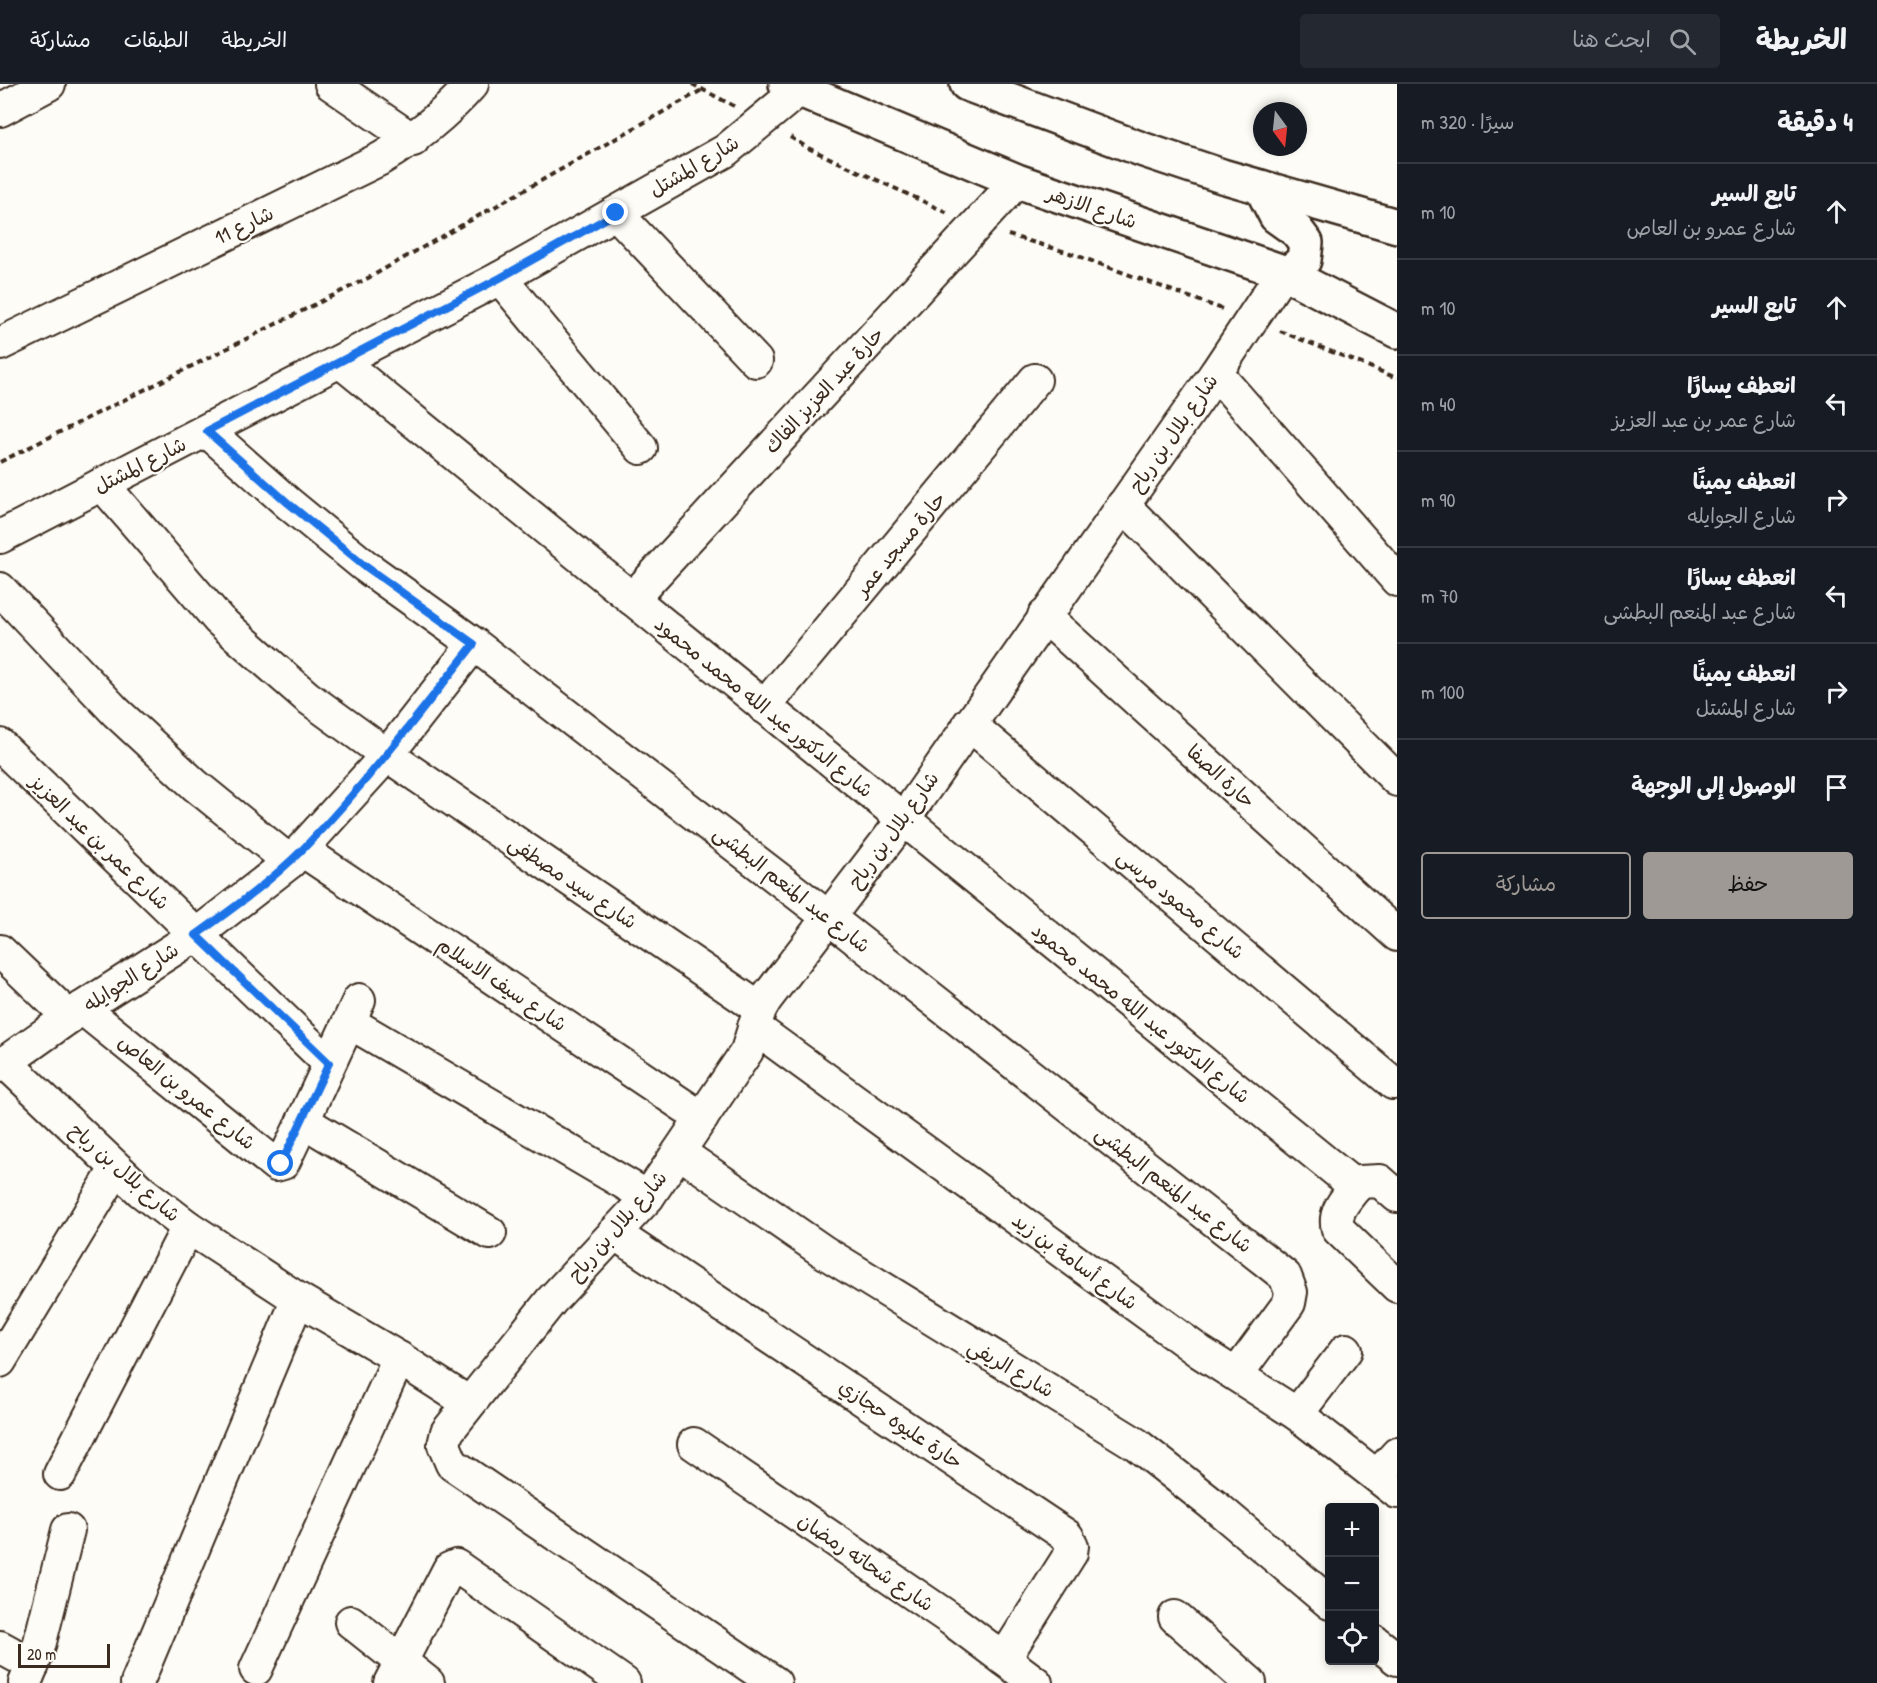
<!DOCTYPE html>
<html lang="ar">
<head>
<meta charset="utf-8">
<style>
  body { margin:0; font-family:"Patrick Hand","Playpen Sans Arabic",sans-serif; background:#242831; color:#f1f3f6; direction:rtl }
  .controls { position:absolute; right:18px; bottom:18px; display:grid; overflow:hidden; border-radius:6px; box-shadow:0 3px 9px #0003 }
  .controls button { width:54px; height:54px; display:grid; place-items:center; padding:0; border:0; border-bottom:2px solid #363941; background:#171b24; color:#f1f3f6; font:30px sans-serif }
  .compass { position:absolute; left:1253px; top:18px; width:54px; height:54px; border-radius:50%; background:#171b24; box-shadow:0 3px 9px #0003; rotate:165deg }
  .scale { position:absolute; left:18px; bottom:15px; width:92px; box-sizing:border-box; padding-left:6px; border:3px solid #3b2a1e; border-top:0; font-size:16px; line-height:21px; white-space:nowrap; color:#3b2a1e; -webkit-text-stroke:4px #fdfcf7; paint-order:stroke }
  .stop { position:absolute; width:18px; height:18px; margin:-14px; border:4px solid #1a73e8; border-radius:50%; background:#fff }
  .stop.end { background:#1a73e8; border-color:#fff; box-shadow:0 2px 6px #0008 }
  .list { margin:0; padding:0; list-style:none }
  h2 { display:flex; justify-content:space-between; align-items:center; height:78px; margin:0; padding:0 24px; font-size:26px }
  h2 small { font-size:20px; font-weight:400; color:#9ea1a6 }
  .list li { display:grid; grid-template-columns:39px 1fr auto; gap:18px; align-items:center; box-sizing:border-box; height:96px; padding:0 24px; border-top:2px solid #363941 }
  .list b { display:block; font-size:22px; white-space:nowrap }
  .list p { margin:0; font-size:20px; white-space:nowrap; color:#9ea1a6 }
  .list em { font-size:20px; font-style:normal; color:#9ea1a6 }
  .actions { display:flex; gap:12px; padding:18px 24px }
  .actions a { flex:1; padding:14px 0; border:2px solid #9f9995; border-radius:6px; text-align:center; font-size:21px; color:#9f9995 }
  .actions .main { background:#9f9995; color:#111 }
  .icon { flex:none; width:33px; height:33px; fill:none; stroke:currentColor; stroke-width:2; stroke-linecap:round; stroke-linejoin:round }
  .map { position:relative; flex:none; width:1397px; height:1599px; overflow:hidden; direction:ltr }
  header { display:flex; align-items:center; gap:36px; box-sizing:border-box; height:84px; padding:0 30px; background:#171b24; border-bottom:2px solid #363941 }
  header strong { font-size:28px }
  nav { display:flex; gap:33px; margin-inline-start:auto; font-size:21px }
  .search { width:420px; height:54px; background:#242831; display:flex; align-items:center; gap:15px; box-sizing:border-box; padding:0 21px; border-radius:6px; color:#9ea1a6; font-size:22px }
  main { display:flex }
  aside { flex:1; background:#171b24 }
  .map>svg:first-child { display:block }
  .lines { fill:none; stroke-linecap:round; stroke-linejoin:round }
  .minor-casing { stroke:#3b2a1e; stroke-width:36 }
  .secondary-casing { stroke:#3b2a1e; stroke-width:38 }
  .path { stroke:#3b2a1e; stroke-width:4; stroke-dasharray:6 4.5; stroke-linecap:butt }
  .minor { stroke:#fdfcf7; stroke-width:32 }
  .secondary { stroke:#fdfcf7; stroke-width:33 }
  .route { stroke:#1a73e8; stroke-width:8 }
  .labels { text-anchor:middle; stroke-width:4.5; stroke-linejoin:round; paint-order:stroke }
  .street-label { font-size:20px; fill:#3b2a1e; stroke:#fdfcf7 }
</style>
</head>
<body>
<header>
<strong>الخريطة</strong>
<div class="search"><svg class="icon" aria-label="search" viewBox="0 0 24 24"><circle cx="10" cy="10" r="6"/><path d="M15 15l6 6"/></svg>ابحث هنا</div>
<nav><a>الخريطة</a><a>الطبقات</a><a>مشاركة</a></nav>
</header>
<main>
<aside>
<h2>4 دقيقة<small>سيرًا · 320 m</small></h2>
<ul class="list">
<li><svg class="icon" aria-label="ahead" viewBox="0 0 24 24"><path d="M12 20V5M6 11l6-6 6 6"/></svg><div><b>تابع السير</b><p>شارع عمرو بن العاص</p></div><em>10 m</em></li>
<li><svg class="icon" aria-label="ahead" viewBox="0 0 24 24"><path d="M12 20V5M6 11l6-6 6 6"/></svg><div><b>تابع السير</b></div><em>10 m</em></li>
<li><svg class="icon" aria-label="left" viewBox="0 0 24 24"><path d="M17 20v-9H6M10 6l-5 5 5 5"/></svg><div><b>انعطف يسارًا</b><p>شارع عمر بن عبد العزيز</p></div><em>40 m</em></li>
<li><svg class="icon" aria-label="right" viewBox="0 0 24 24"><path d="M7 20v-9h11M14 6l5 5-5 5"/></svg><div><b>انعطف يمينًا</b><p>شارع الجوايله</p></div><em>90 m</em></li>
<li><svg class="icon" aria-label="left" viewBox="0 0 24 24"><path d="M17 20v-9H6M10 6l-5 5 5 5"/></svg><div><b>انعطف يسارًا</b><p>شارع عبد المنعم البطشى</p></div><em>70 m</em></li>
<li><svg class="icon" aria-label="right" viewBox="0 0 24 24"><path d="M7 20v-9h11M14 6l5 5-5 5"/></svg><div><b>انعطف يمينًا</b><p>شارع المشتل</p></div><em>100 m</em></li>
<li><svg class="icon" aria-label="arrive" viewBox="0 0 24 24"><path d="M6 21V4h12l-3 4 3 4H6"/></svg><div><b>الوصول إلى الوجهة</b></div></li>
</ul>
<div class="actions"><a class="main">حفظ</a><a>مشاركة</a></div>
</aside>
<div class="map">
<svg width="1397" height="1599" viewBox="0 0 1397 1599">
  <rect width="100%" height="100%" fill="#fdfcf7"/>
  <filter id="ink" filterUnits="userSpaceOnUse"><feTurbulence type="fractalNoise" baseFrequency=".0167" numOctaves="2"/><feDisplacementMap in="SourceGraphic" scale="12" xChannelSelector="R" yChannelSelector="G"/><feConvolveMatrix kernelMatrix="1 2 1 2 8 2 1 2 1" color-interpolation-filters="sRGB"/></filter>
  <g filter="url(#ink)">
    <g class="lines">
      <defs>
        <g id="minor">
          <polyline points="331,0 413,56"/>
          <polyline points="0,26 49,0"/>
          <polyline points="616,129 756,277"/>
          <polyline points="500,194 641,364"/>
          <path d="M0,260L380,75C416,54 445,31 472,0"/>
          <polyline points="341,278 1356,1103"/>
          <polyline points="1216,289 1397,496"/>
          <polyline points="207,347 288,419 365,482 474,560 828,833 1285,1192 1291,1208 1289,1219 1237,1290"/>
          <polyline points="102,400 219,536 307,613 387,671 760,925"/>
          <polyline points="1123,421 1397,696"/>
          <polyline points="0,453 500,194 725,67 806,0"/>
          <polyline points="0,505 116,628 195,701 290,778"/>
          <polyline points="632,515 1017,97"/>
          <polyline points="1044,532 1397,851"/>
          <polyline points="764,623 1035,296"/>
          <polyline points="969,640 1393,999"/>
          <polyline points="0,661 329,979"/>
          <polyline points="302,766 702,1034"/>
          <polyline points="0,867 69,933"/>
          <polyline points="82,924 276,1081 283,1079 303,1037 490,1149"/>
          <polyline points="349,938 648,1113"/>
          <polyline points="754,943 1200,1268 1297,1330 1397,1408"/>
          <polyline points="5,978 141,1107 188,1143 298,1215 399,1274 469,1319"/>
          <polyline points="0,982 82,924 196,851 290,778 387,671 474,560"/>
          <polyline points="303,1037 359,916"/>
          <polyline points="679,1068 824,1168 1136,1360 1221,1427 1330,1519"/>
          <path d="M1397,1112L1380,1097L1359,1098C1350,1112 1332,1126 1338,1145L1397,1202"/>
          <polyline points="614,1149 1067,1452 1072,1462 1071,1469 1004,1575"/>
          <polyline points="0,1277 116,1085"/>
          <polyline points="1297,1330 1346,1266"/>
          <polyline points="694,1360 952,1536 1036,1599"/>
          <polyline points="60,1390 188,1143"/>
          <polyline points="1377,1392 1397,1370"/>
          <polyline points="1175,1533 1250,1599"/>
          <polyline points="351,1538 428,1599"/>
          <polyline points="1374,1557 1397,1575"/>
          <polyline points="0,1563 33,1581"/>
          <polyline points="256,1585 399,1274"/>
          <polyline points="25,1599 37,1570 68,1446"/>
          <polyline points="137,1599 298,1215"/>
          <polyline points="390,1599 449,1485 456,1482 624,1599"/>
          <polyline points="775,1599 452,1380 444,1361 447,1348 551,1217 648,1113 747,967 760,925 766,915 903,736 1216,289 1283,188"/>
        </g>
        <g id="secondary">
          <polyline points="786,0 1017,97 1283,188 1397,247"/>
          <polyline points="967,0 1144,66 1222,92 1397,142"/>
          <polyline points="1261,103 1276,132 1297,147 1306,159 1304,176 1291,187 1283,188"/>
        </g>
      </defs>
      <use href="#minor" class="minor-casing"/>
      <use href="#secondary" class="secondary-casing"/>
      <g class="path">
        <polyline points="692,0 734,22"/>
        <polyline points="790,53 808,64 948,129"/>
        <polyline points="1008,151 1070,169 1222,225"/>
        <polyline points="1280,247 1397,294"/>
        <polyline points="0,378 370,193 702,6"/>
      </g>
      <use href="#minor" class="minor"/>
      <use href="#secondary" class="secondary"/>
    </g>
  </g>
  <g class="lines" filter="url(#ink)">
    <path class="route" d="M281,1080L329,979L196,851C232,825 270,798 302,766C364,702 419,630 474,560L365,482L288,419L207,347L500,194L616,129"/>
  </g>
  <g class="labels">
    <g class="street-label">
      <text transform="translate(694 82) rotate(-31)" y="7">شارع المشتل</text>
      <text transform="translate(1092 123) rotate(19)" y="7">شارع الازهر</text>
      <text transform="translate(244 141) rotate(-26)" y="7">شارع 11</text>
      <text transform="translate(824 306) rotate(-47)" y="7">حارة عبد العزيز الفاك</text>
      <text transform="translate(1173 349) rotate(-55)" y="7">شارع بلال بن رباح</text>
      <text transform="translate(140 381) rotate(-27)" y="7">شارع المشتل</text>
      <text transform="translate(900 460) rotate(-50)" y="7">حارة مسجد عمر</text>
      <text transform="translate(764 623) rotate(39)" y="7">شارع الدكتور عبد الله محمد محمود</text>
      <text transform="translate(1221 692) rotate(42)" y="7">حارة الصفا</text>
      <text transform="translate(893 746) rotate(-54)" y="7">شارع بلال بن رباح</text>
      <text transform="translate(100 758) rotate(44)" y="7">شارع عمر بن عبد العزيز</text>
      <text transform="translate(573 798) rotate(34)" y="7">شارع سيد مصطفى</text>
      <text transform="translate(792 805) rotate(38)" y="7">شارع عبد المنعم البطشى</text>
      <text transform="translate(1181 820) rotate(40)" y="7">شارع محمود مرسى</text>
      <text transform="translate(131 893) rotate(-33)" y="7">شارع الجوايله</text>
      <text transform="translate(502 900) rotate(34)" y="7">شارع سيف الاسلام</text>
      <text transform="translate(1141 929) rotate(39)" y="7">شارع الدكتور عبد الله محمد محمود</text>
      <text transform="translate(187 1008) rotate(39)" y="7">شارع عمرو بن العاص</text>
      <text transform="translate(125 1088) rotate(41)" y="7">شارع بلال بن رباح</text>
      <text transform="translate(1174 1105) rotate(38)" y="7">شارع عبد المنعم البطشى</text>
      <text transform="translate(617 1142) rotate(-49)" y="7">شارع بلال بن رباح</text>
      <text transform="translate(1075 1177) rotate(36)" y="7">شارع أسامة بن زيد</text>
      <text transform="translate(1011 1284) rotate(30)" y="7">شارع الريفي</text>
      <text transform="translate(901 1340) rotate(34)" y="7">حارة عليوه حجازي</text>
      <text transform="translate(866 1478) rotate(34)" y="7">شارع شحاته رمضان</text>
    </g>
  </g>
</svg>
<div class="controls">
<button>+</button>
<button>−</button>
<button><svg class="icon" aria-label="locate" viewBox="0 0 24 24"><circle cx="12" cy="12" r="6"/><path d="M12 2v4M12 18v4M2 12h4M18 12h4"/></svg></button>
</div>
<svg class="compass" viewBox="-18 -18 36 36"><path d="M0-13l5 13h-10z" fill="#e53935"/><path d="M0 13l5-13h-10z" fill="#9ea1a6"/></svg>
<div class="scale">20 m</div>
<div class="stop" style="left:281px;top:1080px"></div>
<div class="stop end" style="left:616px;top:129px"></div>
</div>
</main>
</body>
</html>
